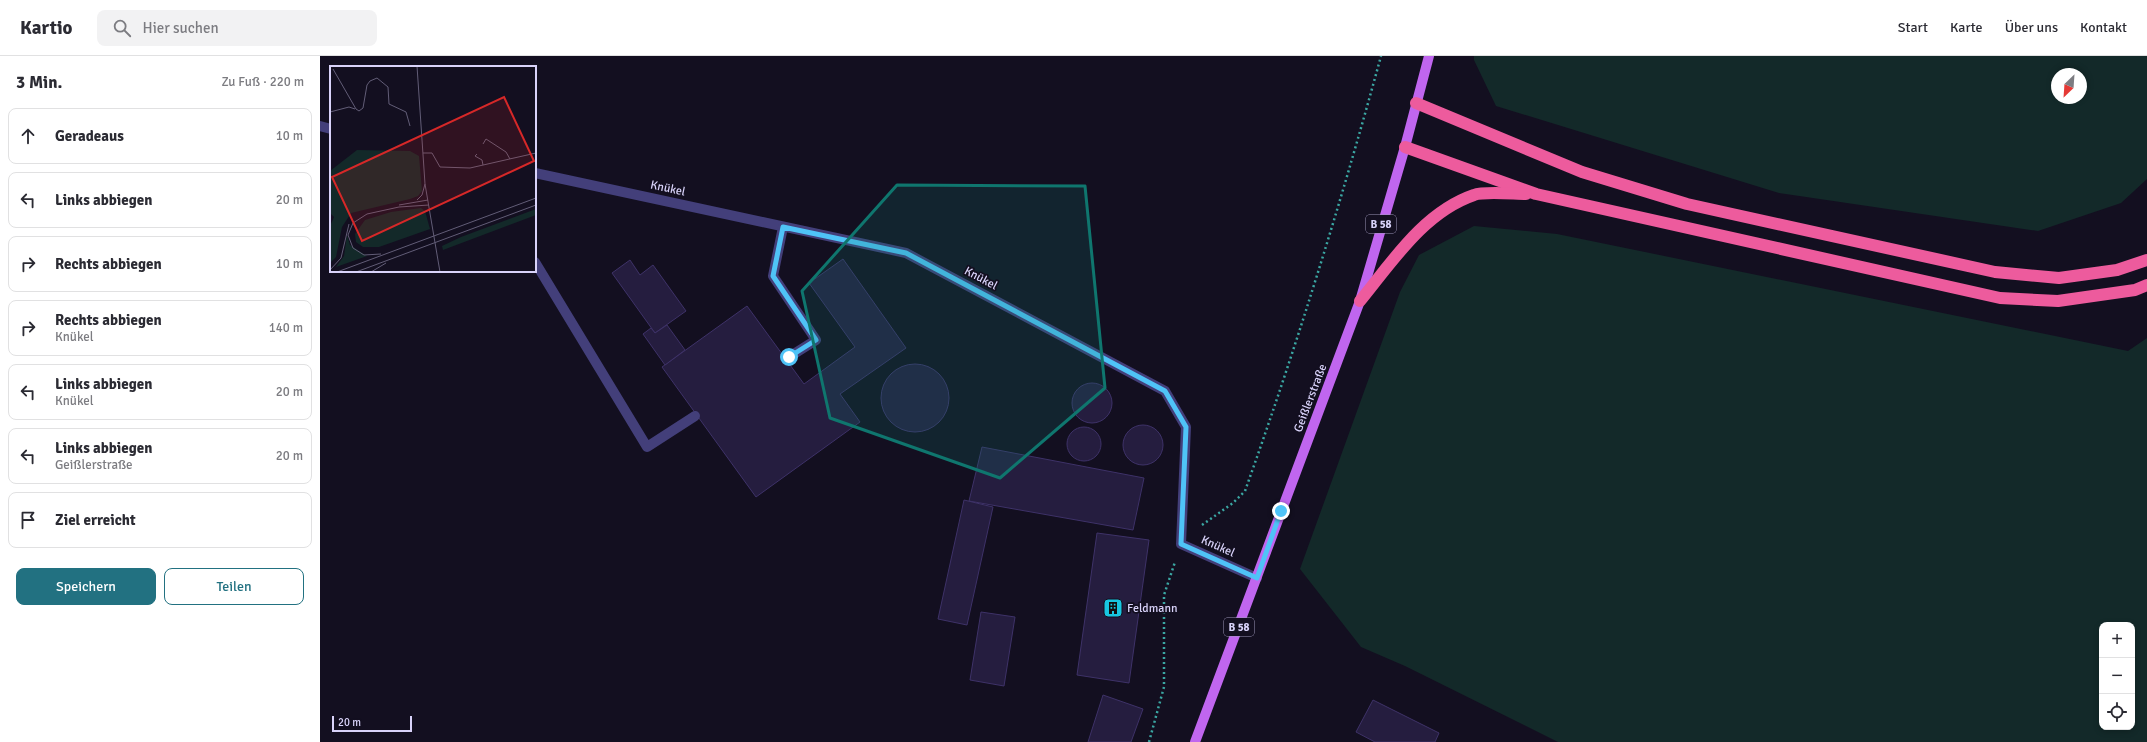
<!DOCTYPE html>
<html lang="de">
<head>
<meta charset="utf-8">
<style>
  body { margin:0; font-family:Signika,sans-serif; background:#f2f2f3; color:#2b2b33 }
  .controls { position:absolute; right:12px; bottom:12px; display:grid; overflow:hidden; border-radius:8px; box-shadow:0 2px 6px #0003 }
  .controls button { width:36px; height:36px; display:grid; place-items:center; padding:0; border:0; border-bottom:1px solid #e1e1e2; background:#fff; color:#2b2b33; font:20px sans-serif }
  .compass { position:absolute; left:1731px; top:12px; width:36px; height:36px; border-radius:50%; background:#fff; box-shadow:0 2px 6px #0003; rotate:205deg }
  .scale { position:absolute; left:12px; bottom:10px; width:80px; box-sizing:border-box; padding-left:4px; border:2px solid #d9d3fa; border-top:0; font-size:11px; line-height:14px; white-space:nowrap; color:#d9d3fa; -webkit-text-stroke:3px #130f20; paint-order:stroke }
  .stop { position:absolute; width:12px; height:12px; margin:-9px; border:3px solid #4fc3f7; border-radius:50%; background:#fff }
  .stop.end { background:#4fc3f7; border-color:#fff; box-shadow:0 1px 4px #0008 }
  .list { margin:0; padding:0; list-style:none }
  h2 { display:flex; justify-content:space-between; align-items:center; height:52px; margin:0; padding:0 16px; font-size:17px }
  h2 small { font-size:13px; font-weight:400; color:#7c7c81 }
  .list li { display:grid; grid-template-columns:26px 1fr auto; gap:12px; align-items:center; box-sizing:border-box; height:56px; margin:0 8px 8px; padding:0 8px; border:1px solid #e1e1e2; border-radius:8px }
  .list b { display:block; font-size:15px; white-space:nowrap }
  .list p { margin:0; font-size:13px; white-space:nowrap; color:#7c7c81 }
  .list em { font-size:13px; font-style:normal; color:#7c7c81 }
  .actions { display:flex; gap:8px; padding:12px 16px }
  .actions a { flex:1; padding:9px 0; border:1px solid #227181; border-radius:8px; text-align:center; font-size:14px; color:#227181 }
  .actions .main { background:#227181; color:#fff }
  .icon { flex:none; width:22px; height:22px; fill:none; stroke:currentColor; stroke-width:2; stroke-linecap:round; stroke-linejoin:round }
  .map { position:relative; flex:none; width:1827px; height:686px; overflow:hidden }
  header { display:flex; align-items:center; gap:24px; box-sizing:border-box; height:56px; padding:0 20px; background:#fff; border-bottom:1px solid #e1e1e2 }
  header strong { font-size:19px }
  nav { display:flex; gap:22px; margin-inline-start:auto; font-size:14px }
  .search { width:280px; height:36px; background:#f2f2f3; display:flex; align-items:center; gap:10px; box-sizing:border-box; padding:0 14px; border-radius:8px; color:#7c7c81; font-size:15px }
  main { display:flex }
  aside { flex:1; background:#fff }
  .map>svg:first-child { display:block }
  .green { fill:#132929; fill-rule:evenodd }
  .building { fill:#251d3f; stroke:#3e3268 }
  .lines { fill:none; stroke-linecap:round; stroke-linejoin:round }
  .path { stroke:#3ba7a3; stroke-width:2.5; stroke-dasharray:2 3; stroke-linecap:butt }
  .lane { stroke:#433f7a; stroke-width:10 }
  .primary { stroke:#c066ef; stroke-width:10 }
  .highway { stroke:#ed5b9d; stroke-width:12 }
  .route { stroke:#4fc3f7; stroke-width:5 }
  .marked { fill:#0f766e; fill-opacity:0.2; stroke:#0f766e; stroke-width:3; stroke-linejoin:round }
  .labels { text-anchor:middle; stroke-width:3.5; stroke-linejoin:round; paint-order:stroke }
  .shield { fill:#130f20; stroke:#9e98b9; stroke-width:1 }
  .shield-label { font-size:11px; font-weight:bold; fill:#d9d3fa }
  .street-label { font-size:12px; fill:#d9d3fa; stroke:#130f20 }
  .poi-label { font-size:12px; fill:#d9d3fa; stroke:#130f20; text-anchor:start }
  .inset-road { fill:none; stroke:#625d77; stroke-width:1 }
  .view { fill:#d62828; fill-opacity:0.15; stroke:#d62828; stroke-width:2 }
  .inset-edge { fill:none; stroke:#d9d3fa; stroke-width:2 }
</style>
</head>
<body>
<header>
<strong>Kartio</strong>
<div class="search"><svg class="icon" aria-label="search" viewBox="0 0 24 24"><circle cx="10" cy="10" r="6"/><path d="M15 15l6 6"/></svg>Hier suchen</div>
<nav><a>Start</a><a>Karte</a><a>Über uns</a><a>Kontakt</a></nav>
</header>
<main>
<aside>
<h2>3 Min.<small>Zu Fuß · 220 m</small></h2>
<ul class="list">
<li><svg class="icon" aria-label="ahead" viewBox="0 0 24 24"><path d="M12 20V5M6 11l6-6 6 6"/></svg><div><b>Geradeaus</b></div><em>10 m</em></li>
<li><svg class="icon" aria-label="left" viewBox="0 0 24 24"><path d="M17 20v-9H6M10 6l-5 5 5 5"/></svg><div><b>Links abbiegen</b></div><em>20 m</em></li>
<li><svg class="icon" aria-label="right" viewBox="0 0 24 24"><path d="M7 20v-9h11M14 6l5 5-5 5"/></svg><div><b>Rechts abbiegen</b></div><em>10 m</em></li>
<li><svg class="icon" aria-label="right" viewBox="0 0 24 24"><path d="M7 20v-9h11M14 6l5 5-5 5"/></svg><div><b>Rechts abbiegen</b><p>Knükel</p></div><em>140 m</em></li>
<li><svg class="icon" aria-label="left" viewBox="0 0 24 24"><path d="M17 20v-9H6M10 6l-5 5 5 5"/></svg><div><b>Links abbiegen</b><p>Knükel</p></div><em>20 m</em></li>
<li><svg class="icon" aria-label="left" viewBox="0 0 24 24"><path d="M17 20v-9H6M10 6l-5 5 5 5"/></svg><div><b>Links abbiegen</b><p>Geißlerstraße</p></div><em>20 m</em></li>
<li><svg class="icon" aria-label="arrive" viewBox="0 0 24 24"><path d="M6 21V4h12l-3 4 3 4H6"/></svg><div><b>Ziel erreicht</b></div></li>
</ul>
<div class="actions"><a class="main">Speichern</a><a>Teilen</a></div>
</aside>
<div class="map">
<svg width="1827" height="686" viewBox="0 0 1827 686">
  <rect width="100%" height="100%" fill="#130f20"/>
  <g class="green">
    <path d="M1154,0H1827V123L1801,147L1718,175L1459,137L1176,50L1154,4ZM1737,18H1761V42H1737Z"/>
    <path d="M1154,170L1237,178L1808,295L1827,282V686H1238L1085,610L1041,591L980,513L1080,236L1099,199ZM1782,569H1812V671H1782Z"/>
  </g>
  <g class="building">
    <polygon points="523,203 586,292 520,338 540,366 436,441 342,311 427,250 484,328 535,291 489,227"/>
    <polygon points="310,204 320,219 333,209 366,255 335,277 292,217"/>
    <polygon points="347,269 365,294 345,309 323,278 331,272 335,277"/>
    <circle cx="595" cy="342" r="34"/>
    <circle cx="772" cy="347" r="20"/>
    <circle cx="823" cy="389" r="20"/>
    <circle cx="764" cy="388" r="17"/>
    <polygon points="662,391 824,422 813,474 649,445"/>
    <polygon points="644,444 673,451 647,569 618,563"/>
    <polygon points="777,477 829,484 809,627 757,619"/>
    <polygon points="661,556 695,561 684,630 650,624"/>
    <polygon points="783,639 823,653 811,686 768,686"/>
    <polygon points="1053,644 1119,677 1115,686 1055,686 1036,676"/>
  </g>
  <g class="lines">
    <g class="path">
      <path d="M882,469L913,447L925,435C976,292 1021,147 1061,0"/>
      <polyline points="829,686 844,631 844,539 855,506"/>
    </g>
    <g class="lane">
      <polyline points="0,70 11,73"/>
      <polyline points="215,117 586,197 845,335 866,371 861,488 937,522"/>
      <polyline points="463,171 453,220 496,284 469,301"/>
      <polyline points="215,206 327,391 375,360"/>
    </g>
    <polyline class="primary" points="875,686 1040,245 1085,91 1109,0"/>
    <g class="highway">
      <polyline points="1096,47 1262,116 1367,148 1675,216 1739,222 1797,214 1827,204"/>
      <polyline points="1085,91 1216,138 1680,242 1738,245 1815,234 1827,229"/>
      <path d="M1040,245C1072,206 1104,156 1154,139C1164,135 1194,138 1206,138"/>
    </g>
  </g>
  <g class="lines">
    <polyline class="route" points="469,301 496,284 453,220 463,171 586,197 845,335 866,371 861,488 937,522 961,455"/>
  </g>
  <path class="marked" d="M577,129L765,130L785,332L680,422L510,362L482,235Z"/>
  <defs>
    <symbol id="building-square" viewBox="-11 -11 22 22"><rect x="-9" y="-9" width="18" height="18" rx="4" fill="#18c7e1" stroke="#130f20"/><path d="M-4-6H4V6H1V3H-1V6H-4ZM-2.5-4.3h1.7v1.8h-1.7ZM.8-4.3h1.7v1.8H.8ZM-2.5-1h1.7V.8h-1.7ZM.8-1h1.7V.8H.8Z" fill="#111"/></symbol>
  </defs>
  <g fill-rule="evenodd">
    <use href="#building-square" x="782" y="541" width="22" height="22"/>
  </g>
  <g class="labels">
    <g class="shield">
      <rect x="1046" y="159" width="30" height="18" rx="3"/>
      <rect x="904" y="562" width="30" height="18" rx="3"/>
    </g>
    <g class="shield-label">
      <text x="1061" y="172">B 58</text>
      <text x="919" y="575">B 58</text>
    </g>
    <g class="street-label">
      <text transform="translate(348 132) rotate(12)" y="4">Knükel</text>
      <text transform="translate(661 222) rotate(28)" y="4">Knükel</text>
      <text transform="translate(990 342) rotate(-69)" y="4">Geißlerstraße</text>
      <text transform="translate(898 490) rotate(24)" y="4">Knükel</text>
    </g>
    <g class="poi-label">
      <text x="807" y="556">Feldmann</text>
    </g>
  </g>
  <g transform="translate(10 10)">
    <rect width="206" height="206" fill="#130f20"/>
    <path d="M27,84L80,85L89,90L92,125L88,130L80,133L21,147L12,161L6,191L0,197V160L4,151L0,147V105ZM91,142L95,145L100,163L49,181H33L26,176L25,168L35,154L61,146ZM206,143V149L113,184L112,180L131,171ZM17,169L20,179L37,190L6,201L14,190Z" fill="#132929"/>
    <path class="inset-road" d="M87,0L95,118L110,206M3,3L26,43L29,45L33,42L37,19L40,15L47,12L58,21L59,38L76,46L80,60M0,46L19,41L25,43M153,78L156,73L176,86L180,93M93,87H102L110,101L140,102L206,87M147,88L145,90L152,94L153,99M87,134L92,129L95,118M69,139L98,134M51,188L34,189L23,182L18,169L23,157L37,148L69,141L99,139M0,204L11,192L19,158M7,206L206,132M26,206L206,139M41,206L56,197"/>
    <path class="view" d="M174,31L204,95L32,175L2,111Z"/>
    <rect width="206" height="206" class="inset-edge"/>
  </g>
</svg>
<div class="controls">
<button>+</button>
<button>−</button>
<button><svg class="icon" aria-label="locate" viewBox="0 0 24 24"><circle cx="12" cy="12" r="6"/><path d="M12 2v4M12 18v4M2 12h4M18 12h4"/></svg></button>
</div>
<svg class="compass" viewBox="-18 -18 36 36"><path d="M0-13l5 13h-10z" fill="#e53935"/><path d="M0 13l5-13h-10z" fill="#7c7c81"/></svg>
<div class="scale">20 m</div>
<div class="stop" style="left:469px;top:301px"></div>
<div class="stop end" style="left:961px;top:455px"></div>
</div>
</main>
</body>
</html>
